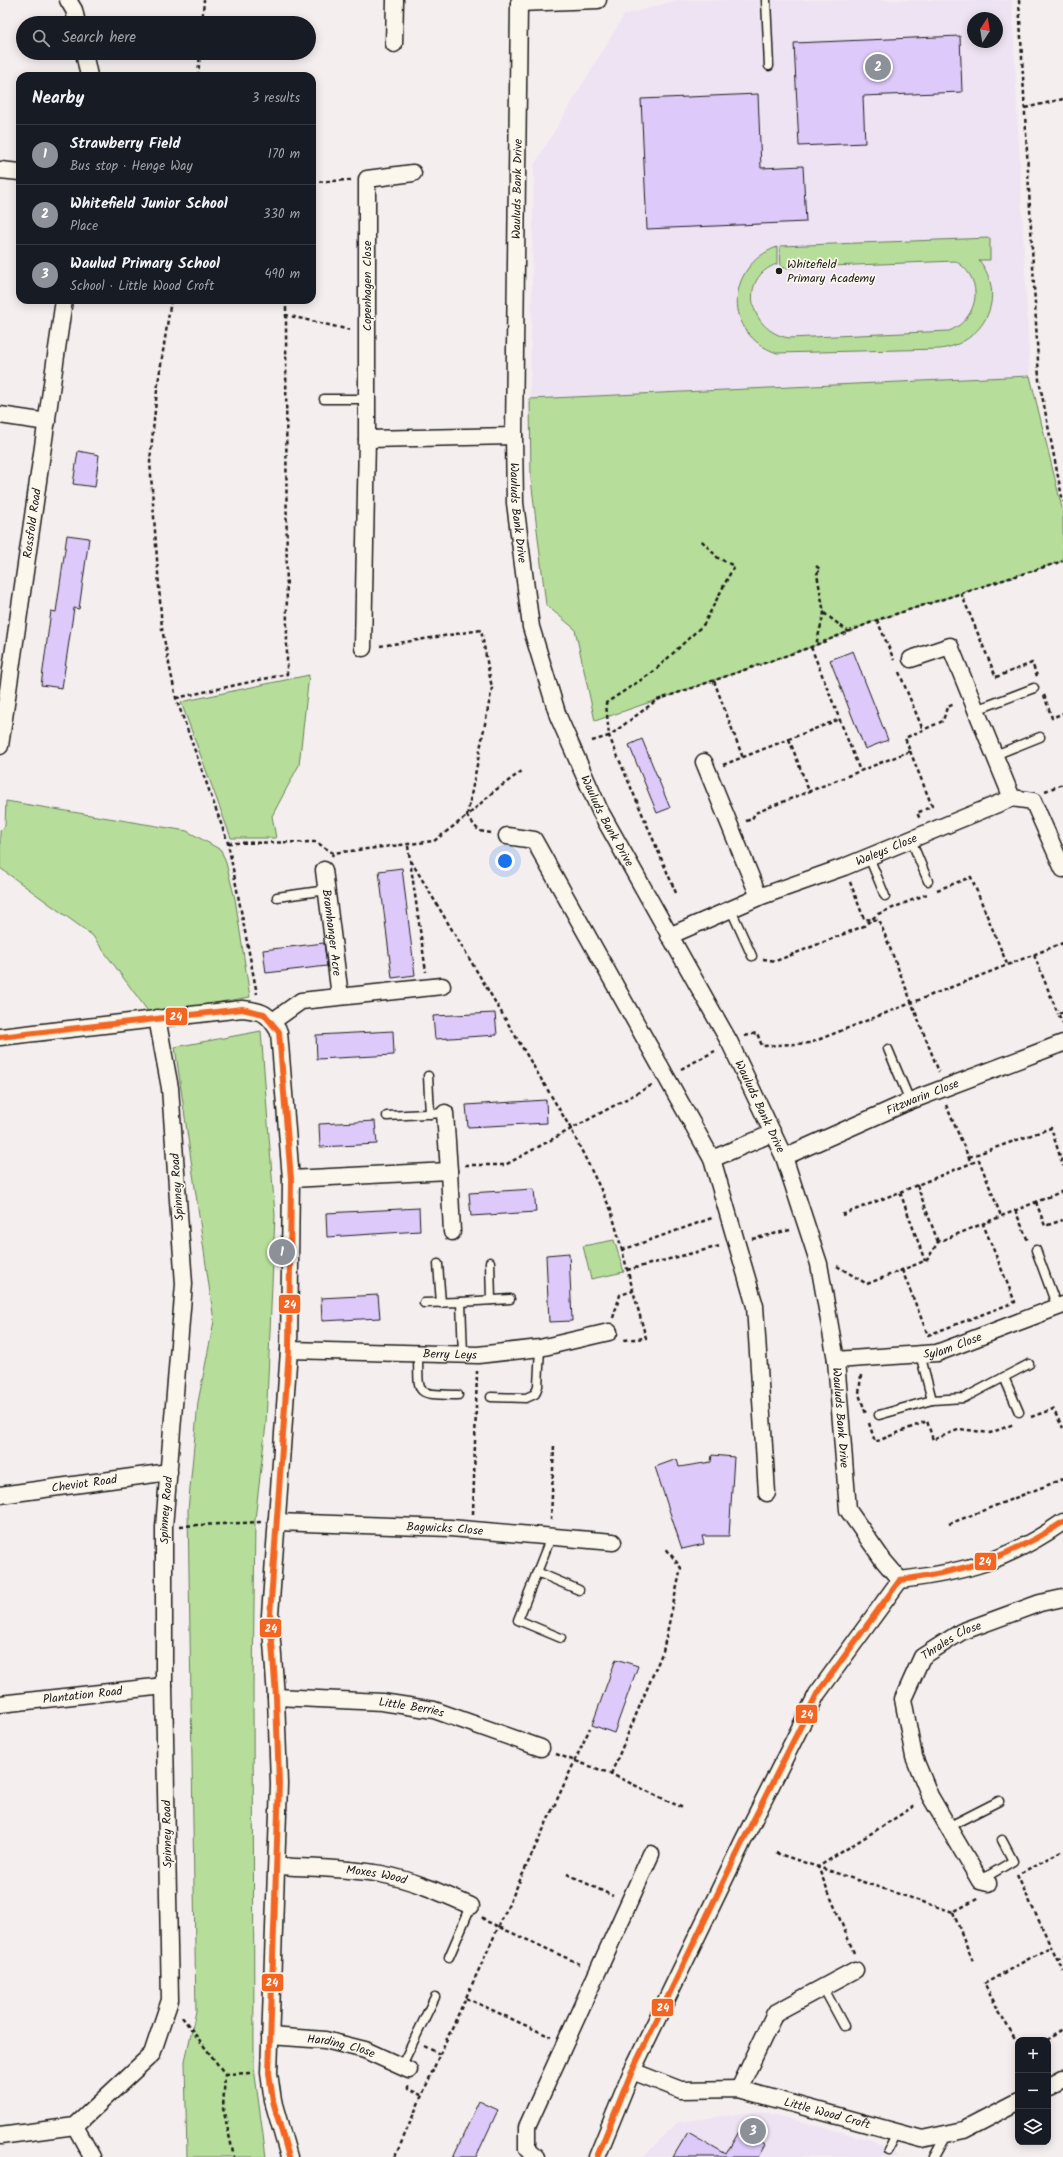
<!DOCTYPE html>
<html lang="en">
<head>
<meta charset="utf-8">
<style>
  body { margin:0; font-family:Kalam,sans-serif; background:#242831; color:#f1f3f6 }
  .controls { position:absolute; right:12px; bottom:12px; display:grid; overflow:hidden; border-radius:8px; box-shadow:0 2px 10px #0003 }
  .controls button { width:36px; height:36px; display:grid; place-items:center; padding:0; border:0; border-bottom:1px solid #363941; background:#171b24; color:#f1f3f6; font:20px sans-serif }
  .compass { position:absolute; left:967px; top:12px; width:36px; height:36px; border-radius:50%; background:#171b24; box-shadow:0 2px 10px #0003; rotate:12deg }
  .you { position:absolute; left:505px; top:861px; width:14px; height:14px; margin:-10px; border:3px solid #fff; border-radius:50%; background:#1a73e8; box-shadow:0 0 0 6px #1a73e833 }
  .badge { display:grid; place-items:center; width:26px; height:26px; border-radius:50%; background:#8c9099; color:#fff; font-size:13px; font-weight:700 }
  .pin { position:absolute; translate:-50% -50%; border:2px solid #fff; box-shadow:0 1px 4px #0006 }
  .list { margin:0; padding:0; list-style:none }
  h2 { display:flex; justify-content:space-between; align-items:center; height:52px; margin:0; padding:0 16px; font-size:17px }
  h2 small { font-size:13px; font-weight:400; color:#9ea1a6 }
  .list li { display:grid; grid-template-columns:26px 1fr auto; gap:12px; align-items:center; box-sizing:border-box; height:60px; padding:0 16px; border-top:1px solid #363941 }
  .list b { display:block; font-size:15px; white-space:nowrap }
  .list p { margin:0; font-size:13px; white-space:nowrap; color:#9ea1a6 }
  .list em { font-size:13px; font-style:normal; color:#9ea1a6 }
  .icon { flex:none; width:22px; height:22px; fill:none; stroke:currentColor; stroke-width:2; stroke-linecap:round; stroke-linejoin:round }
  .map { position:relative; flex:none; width:1063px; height:2157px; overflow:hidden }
  .search { position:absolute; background:#171b24; box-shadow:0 2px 10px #0003; left:16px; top:16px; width:300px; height:44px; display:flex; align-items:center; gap:10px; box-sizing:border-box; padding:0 14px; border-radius:22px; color:#9ea1a6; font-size:15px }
  .panel { position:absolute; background:#171b24; box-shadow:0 2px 10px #0003; left:16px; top:72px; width:300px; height:232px; border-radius:12px }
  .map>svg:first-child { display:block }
  .built { fill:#eee3f2; fill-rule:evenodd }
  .green { fill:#b6de9a; stroke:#697d5b }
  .building { fill:#ddc9fa; stroke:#1c1c1c }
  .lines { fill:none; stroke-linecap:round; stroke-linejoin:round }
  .service-casing { stroke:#1c1c1c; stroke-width:11 }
  .minor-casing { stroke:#1c1c1c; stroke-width:19 }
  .path { stroke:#1c1c1c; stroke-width:2.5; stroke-dasharray:4 3; stroke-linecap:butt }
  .service { stroke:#fbf7ec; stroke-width:8 }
  .minor { stroke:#fbf7ec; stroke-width:16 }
  .bus-1-casing { stroke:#fbf7ec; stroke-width:9 }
  .bus-1 { stroke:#f26522; stroke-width:6 }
  .poi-dot { fill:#1c1c1c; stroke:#fbf7ec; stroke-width:1.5 }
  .labels { text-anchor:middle; stroke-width:3.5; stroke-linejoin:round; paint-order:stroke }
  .street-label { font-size:12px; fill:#1c1c1c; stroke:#fbf7ec }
  .poi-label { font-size:12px; fill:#1c1c1c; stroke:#fbf7ec; text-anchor:start }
  .line-badge { stroke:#fbf7ec; stroke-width:1.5 }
  .badge-label { font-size:11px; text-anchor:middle; font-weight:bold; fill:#fff }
</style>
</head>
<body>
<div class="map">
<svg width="1063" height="2157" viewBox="0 0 1063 2157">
  <rect width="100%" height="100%" fill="#f5eeef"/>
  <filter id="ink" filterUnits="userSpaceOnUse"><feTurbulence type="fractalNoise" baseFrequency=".025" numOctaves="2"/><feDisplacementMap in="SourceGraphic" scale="8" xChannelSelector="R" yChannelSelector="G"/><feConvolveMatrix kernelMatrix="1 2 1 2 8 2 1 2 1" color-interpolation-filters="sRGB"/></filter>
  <g filter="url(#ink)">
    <g class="built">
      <path d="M677,0H1012L1030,376L530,399L534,165L624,15ZM973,18H997V42H973Z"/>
      <polygon points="760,2111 871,2140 899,2157 643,2157 678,2122"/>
    </g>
    <g class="green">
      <path d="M990,238V260H979C1008,297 984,343 940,349L777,353C723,335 725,266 777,247V264C738,277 748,331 789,338L949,331C980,318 985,278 955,261L781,268L780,246Z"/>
      <polygon points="1030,376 1063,512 1063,561 877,620 811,647 595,721 575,629 546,605 531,479 530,399"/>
      <polygon points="309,675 299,765 272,816 276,838 231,838 181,702"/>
      <polygon points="6,801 187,831 221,850 226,863 235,899 250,997 150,1014 92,935 0,868 0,831 5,826"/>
      <polygon points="261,1031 275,1215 266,1424 255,1520 253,1687 254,2068 266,2157 187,2157 185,2061 196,2011 188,1510 198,1402 214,1321 175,1047"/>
      <polygon points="614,1240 624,1272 591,1279 583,1246"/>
    </g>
    <g class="building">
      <polygon points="960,36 962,92 863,96 865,143 799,146 794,43"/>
      <polygon points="758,94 761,168 803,166 806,222 647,229 641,99"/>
      <polygon points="78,451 99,455 95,487 73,484"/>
      <polygon points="67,535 89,538 79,609 74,608 62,688 41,685 51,611 56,612"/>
      <polygon points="853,651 888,740 865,749 830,660"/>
      <polygon points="642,739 670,808 657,813 629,745"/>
      <polygon points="402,868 415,975 392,978 379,871"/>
      <polygon points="324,943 327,966 266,973 263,950"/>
      <polygon points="495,1013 497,1035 435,1039 433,1016"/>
      <polygon points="393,1031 394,1055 317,1059 316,1035"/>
      <polygon points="546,1100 547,1123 468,1127 466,1105"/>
      <polygon points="375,1121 377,1144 320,1147 319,1124"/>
      <polygon points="534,1189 536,1212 471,1216 469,1193"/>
      <polygon points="419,1208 420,1231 327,1237 326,1213"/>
      <polygon points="569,1253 572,1321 549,1322 546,1255"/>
      <polygon points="378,1295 380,1318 322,1321 321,1298"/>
      <polygon points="712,1455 734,1457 729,1536 702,1536 704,1544 682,1549 655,1467 677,1459 679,1467 711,1462"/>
      <polygon points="616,1659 638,1666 614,1733 592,1725"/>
      <polygon points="479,2101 498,2110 476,2157 453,2157"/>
      <polygon points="740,2130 765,2145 758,2157 673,2157 688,2132 726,2154"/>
    </g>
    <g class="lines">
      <defs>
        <g id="service">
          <polyline points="766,0 769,66"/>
          <polyline points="324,399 367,399"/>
          <polyline points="976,710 1034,688"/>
          <polyline points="995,755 1040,737"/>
          <polyline points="911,840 928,881"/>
          <polyline points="869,857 885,896"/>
          <polyline points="277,897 327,890"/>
          <polyline points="731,910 752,956"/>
          <polyline points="888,1049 910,1101"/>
          <polyline points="428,1076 430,1114"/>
          <polyline points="387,1116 445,1113"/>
          <polyline points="1036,1250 1057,1307"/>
          <polyline points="490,1262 491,1300"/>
          <polyline points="438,1264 441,1303"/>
          <polyline points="461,1302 510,1299"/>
          <polyline points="424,1303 461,1302 463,1354"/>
          <path d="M418,1353C419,1396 413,1394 458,1395"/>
          <polyline points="920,1354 932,1400"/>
          <polyline points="1004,1377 1019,1412"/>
          <polyline points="491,1397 526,1398 535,1394 538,1386 540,1348"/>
          <polyline points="879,1415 932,1400 964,1398 1029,1364"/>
          <polyline points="551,1537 518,1620 561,1638"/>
          <polyline points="537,1572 579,1590"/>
          <polyline points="948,1827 999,1801"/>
          <polyline points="981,1880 1013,1861 1002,1840"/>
          <polyline points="449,1957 471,1906"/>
          <polyline points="823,1987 844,2026"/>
          <polyline points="401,2067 435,1997"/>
          <polyline points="888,2150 897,2133"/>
          <polyline points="934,2157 946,2135"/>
        </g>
        <g id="minor">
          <polyline points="68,0 74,10 77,23"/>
          <path id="s1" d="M519,3L514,436L515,503L531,627L558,716L600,811L730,1043L784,1157L819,1264L836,1360L848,1510L883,1560L900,1580"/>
          <polyline points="519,3 598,0"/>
          <polyline points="394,44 395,0"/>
          <polyline points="84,53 89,76"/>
          <polyline points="0,170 20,172"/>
          <polyline points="413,173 367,179 367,439 514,436"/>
          <polyline points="0,415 47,422"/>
          <polyline points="363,648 367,439"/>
          <polyline points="911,659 950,646 1012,798"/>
          <path id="s2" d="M0,746L64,300"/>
          <polyline points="704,762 759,897"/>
          <polyline points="507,836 534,840 712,1159 755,1306 767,1493"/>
          <path id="s3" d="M324,870L340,996"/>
          <path id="s4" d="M669,936L759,897L844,867L1012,798L1033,801L1063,869"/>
          <polyline points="273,1021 301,1001 442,986"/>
          <path d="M0,1037L242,1009C263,1011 268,1013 279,1032L291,1179L289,1350L270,1615L276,1697L279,1784L269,2073L273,2101L289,2157"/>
          <path id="s5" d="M784,1157L910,1101L1063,1043"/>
          <polyline points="712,1159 773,1133"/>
          <polyline points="449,1171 452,1232"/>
          <polyline points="291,1179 449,1171 445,1113"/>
          <path id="s6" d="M289,1350L478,1355L540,1348L609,1332"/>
          <path id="s7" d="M836,1360L937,1353L1063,1305"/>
          <path id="s8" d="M0,1495L169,1472"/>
          <path id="s9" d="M276,1522L450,1528L613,1542"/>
          <path d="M900,1580C966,1572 1007,1561 1063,1522"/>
          <path id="s10" d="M276,1697L382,1702L434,1710L541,1748"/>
          <path id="s11" d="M0,1704L164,1686"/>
          <path id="s12" d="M277,1866C312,1868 347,1868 381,1874C413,1880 442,1893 471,1906"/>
          <path id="s13" d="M988,1883L980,1881L930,1796L914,1757L903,1699L922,1657L961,1632L1040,1603L1063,1598"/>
          <path id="s14" d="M270,2036L325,2040L365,2050L409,2070"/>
          <path id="s15" d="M632,2071L681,2090L739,2089L922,2139L964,2130L1018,2102"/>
          <polyline points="1048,2086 1063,2078"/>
          <polyline points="739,2089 775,2013 855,1970"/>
          <polyline points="75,2126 92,2157"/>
          <path id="s16" d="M0,2136L75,2126L152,2054L170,2000L164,1686V1527L184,1284L170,1088L157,1018"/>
          <polyline points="536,2157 527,2149 527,2127 651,1854"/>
          <polyline points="597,2157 632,2071 743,1841 817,1694 900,1580"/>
        </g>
      </defs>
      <use href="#service" class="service-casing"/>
      <use href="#minor" class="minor-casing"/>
      <g class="path">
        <polyline points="1019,0 1039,380 1063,502"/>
        <polyline points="202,23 204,0"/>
        <polyline points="198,76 200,53"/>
        <polyline points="1025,108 1063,99"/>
        <polyline points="312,182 351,180"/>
        <polyline points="171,300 157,390 150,461 162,629 176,698 228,843 257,994"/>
        <polyline points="286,300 286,315 350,330"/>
        <polyline points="816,566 820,569 817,574 824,613 816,645"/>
        <polyline points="961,593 996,677 1032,663 1037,676"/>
        <polyline points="824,613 849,632"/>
        <polyline points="877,620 894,660"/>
        <polyline points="811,647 860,771"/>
        <polyline points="899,672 923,730"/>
        <polyline points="714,681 743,758"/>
        <polyline points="1044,695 1052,718 1063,713"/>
        <polyline points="176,698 287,674 286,315"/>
        <polyline points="789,739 809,791"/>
        <polyline points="592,741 609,736 606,703 653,672 704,624 734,566 718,558 701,540"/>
        <polyline points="910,751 932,806 917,813 920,819"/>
        <polyline points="723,765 840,719"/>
        <polyline points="1045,791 1063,784"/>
        <polyline points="746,821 752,819 755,813 910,751 905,738 943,721 947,707 955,704"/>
        <polyline points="491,833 479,831 467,816 493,792 522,771"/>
        <polyline points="228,843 316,842 333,853"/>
        <polyline points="408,846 426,972"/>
        <polyline points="332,856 333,853 434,841 467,816 492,688 481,630 380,646"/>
        <polyline points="411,861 571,1129 611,1210 646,1338 623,1340"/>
        <polyline points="850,882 864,919 879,920 939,1072"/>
        <polyline points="937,890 971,877 1007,964"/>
        <polyline points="676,893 609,736 657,700 811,647 877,620 1063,561"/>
        <polyline points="1034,955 1058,1014"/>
        <polyline points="763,959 776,961 864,926 878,914 927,894"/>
        <polyline points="1063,1012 1058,1014 1063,1023"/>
        <polyline points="745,1036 757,1033 762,1046 810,1043 1063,943"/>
        <polyline points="681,1069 715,1051"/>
        <polyline points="946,1105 971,1163"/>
        <polyline points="969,1157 1051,1128 1063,1166"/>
        <polyline points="465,1165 505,1165 652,1085"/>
        <polyline points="917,1185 938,1242"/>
        <polyline points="900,1192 979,1160 1001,1216"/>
        <polyline points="1036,1202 1045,1226 1063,1220"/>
        <polyline points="1015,1210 1028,1241"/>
        <polyline points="842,1215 900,1192 925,1261"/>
        <polyline points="752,1239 790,1230"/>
        <polyline points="622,1250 712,1218"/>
        <polyline points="837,1266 867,1284 927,1260 938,1242 1063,1191"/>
        <polyline points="627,1270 720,1246"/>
        <polyline points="902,1270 928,1335 1015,1302 983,1224"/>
        <polyline points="613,1318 620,1295 633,1291"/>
        <polyline points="861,1375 859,1394 866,1414"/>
        <polyline points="1031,1417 1053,1409 1063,1428"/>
        <polyline points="869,1423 875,1442 927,1421 933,1440 960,1429 990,1433 1014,1424"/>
        <polyline points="473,1514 477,1371"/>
        <polyline points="551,1520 554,1444"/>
        <polyline points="949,1524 1063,1479"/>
        <polyline points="180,1526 261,1522"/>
        <polyline points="556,1754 609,1773 683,1808"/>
        <polyline points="611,1774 663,1651 681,1568 665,1547"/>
        <polyline points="776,1853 953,1912 979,1898"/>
        <polyline points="1021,1873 1063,1850"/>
        <polyline points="567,1874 613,1896"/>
        <polyline points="1017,1875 1063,1971"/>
        <polyline points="953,1912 973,1962"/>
        <polyline points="482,1917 486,1921 582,1965"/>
        <polyline points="854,1953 818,1867 916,1805"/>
        <polyline points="1057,1960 1063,1956"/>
        <polyline points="466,1998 551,2037"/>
        <polyline points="182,2017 225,2074 223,2108 234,2157"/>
        <polyline points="1046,2040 1063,2030"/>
        <polyline points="1018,2045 984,1984 1050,1947"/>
        <polyline points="424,2046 440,2054"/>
        <polyline points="225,2074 252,2073"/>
        <polyline points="408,2086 408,2089 421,2095"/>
        <polyline points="395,2157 440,2054 590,1728"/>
      </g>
      <use href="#service" class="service"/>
      <use href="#minor" class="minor"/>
      <defs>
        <g id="bus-1">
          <polyline points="0,1037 242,1009 264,1014 279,1032 291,1179 289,1350 270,1615 276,1697 279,1784 269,2073 273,2101 289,2157"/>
          <path d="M900,1580C965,1571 1008,1558 1063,1522"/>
          <polyline points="597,2157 632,2071 743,1841 817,1694 900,1580"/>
        </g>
      </defs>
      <use href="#bus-1" class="bus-1-casing"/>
      <use href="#bus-1" class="bus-1"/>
    </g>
  </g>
  <circle class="poi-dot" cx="779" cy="271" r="4"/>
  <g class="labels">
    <g class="street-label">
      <text transform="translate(517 189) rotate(-89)" y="4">Wauluds Bank Drive</text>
      <text transform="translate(367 286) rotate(-90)" y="4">Copenhagen Close</text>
      <text dy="4" stroke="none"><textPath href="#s1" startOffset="510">Wauluds Bank Drive</textPath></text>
      <text dy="4" stroke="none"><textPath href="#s2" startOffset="225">Rossfold Road</textPath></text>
      <text dy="4" stroke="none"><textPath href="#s1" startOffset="834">Wauluds Bank Drive</textPath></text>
      <text dy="4" stroke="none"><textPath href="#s4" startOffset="234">Waleys Close</textPath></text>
      <text dy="4" stroke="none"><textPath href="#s3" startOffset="63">Bramhanger Acre</textPath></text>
      <text dy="4" stroke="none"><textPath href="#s5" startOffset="151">Fitzwarin Close</textPath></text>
      <text dy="4" stroke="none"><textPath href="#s1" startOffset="1158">Wauluds Bank Drive</textPath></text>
      <text transform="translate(177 1187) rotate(-94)" y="4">Spinney Road</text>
      <text dy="4" stroke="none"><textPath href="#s7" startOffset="118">Sylam Close</textPath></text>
      <text dy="4" stroke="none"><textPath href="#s6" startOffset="161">Berry Leys</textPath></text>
      <text dy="4" stroke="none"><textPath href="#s1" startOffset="1482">Wauluds Bank Drive</textPath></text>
      <text dy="4" stroke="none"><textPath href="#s8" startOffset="85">Cheviot Road</textPath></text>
      <text dy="4" stroke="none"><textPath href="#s16" startOffset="728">Spinney Road</textPath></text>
      <text dy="4" stroke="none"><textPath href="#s9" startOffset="169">Bagwicks Close</textPath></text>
      <text dy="4" stroke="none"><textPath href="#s13" startOffset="288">Thrales Close</textPath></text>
      <text dy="4" stroke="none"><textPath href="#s11" startOffset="83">Plantation Road</textPath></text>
      <text dy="4" stroke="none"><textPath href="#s10" startOffset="136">Little Berries</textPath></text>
      <text transform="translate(167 1834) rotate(-91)" y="4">Spinney Road</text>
      <text dy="4" stroke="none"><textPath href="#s12" startOffset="100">Moxes Wood</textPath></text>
      <text dy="4" stroke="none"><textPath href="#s14" startOffset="72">Harding Close</textPath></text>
      <text dy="4" stroke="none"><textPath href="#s15" startOffset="202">Little Wood Croft</textPath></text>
    </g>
    <g class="poi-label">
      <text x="787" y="268">Whitefield<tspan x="787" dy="14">Primary Academy</tspan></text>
    </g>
  </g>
  <g class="line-badge">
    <rect x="165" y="1007" width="23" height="19" rx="4" fill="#f26522"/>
    <rect x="278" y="1294" width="23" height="20" rx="4" fill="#f26522"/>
    <rect x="974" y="1552" width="23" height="19" rx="4" fill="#f26522"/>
    <rect x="259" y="1618" width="23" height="20" rx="4" fill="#f26522"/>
    <rect x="795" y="1704" width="23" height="20" rx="4" fill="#f26522"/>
    <rect x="261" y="1973" width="23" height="19" rx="4" fill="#f26522"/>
    <rect x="651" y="1998" width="23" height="19" rx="4" fill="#f26522"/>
  </g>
  <g class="badge-label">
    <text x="176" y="1020">24</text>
    <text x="290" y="1308">24</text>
    <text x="985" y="1565">24</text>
    <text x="271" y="1632">24</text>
    <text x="807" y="1718">24</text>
    <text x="272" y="1986">24</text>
    <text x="663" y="2011">24</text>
  </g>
</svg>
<div class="controls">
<button>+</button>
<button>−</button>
<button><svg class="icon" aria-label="layers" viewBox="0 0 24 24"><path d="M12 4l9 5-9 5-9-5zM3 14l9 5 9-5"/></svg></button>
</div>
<svg class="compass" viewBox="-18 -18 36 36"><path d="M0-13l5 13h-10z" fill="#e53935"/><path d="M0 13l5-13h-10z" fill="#9ea1a6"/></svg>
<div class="you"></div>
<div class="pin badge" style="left:282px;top:1252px">1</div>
<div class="pin badge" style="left:878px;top:67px">2</div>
<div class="pin badge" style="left:753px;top:2131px">3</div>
<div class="search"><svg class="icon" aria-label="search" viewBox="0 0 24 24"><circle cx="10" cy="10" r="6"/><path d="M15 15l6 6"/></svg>Search here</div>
<section class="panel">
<h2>Nearby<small>3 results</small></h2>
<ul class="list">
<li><span class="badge">1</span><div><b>Strawberry Field</b><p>Bus stop · Henge Way</p></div><em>170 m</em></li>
<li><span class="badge">2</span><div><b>Whitefield Junior School</b><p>Place</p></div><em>330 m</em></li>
<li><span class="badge">3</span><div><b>Waulud Primary School</b><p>School · Little Wood Croft</p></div><em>490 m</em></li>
</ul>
</section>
</div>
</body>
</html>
